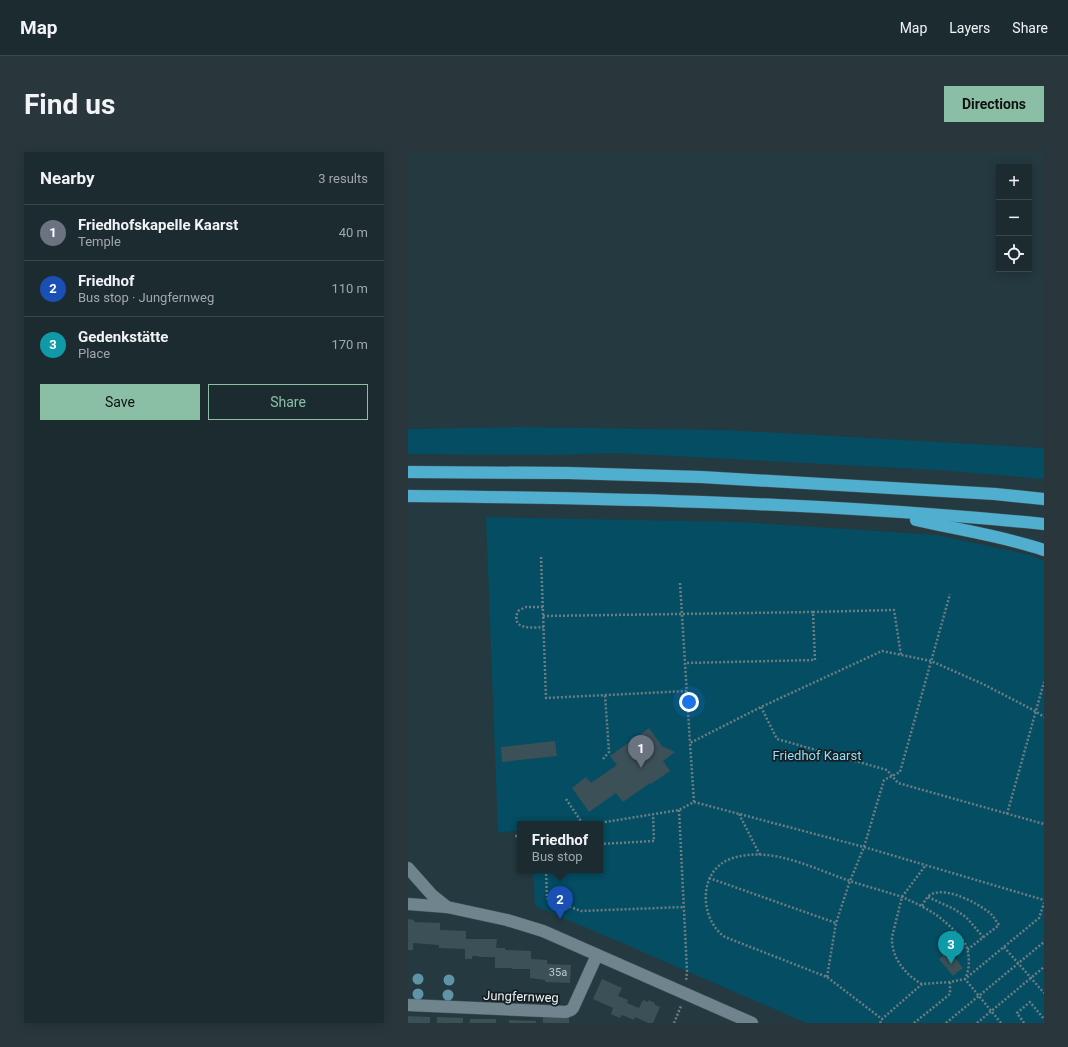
<!DOCTYPE html>
<html lang="en">
<head>
<meta charset="utf-8">
<style>
  body { margin:0; font-family:Roboto,sans-serif; background:#29373c; color:#f1f3f6 }
  .controls { position:absolute; right:12px; top:12px; display:grid; overflow:hidden; border-radius:0px; box-shadow:0 2px 10px #0003 }
  .controls button { width:36px; height:36px; display:grid; place-items:center; padding:0; border:0; border-bottom:1px solid #3a474c; background:#1c2b30; color:#f1f3f6; font:20px sans-serif }
  .you { position:absolute; left:281px; top:550px; width:14px; height:14px; margin:-10px; border:3px solid #fff; border-radius:50%; background:#1a73e8; box-shadow:0 0 0 6px #1a73e833 }
  .badge { display:grid; place-items:center; width:26px; height:26px; border-radius:50%; background:#8abfa5; color:#fff; font-size:13px; font-weight:700 }
  .pin { position:absolute; translate:-50% -33px; filter:drop-shadow(0 1px 2px #0008) }
  .pin::after { content:''; position:absolute; top:21px; width:14px; height:12px; background:inherit; clip-path:polygon(0 0,100% 0,50% 100%) }
  .popup { position:absolute; left:109px; top:669px; width:86px; height:52px; box-sizing:border-box; display:grid; place-content:center; border-radius:0px; background:#1c2b30; filter:drop-shadow(0 1px 3px #0005); font-size:13px; white-space:nowrap; color:#a0a7ab }
  .popup b { font-size:15px; color:#f1f3f6 }
  .popup::after { content:''; position:absolute; left:50%; top:100%; margin-left:-8px; border:8px solid transparent; border-top-color:#1c2b30 }
  .list { margin:0; padding:0; list-style:none }
  h2 { display:flex; justify-content:space-between; align-items:center; height:52px; margin:0; padding:0 16px; font-size:17px }
  h2 small { font-size:13px; font-weight:400; color:#a0a7ab }
  .list li { display:grid; grid-template-columns:26px 1fr auto; gap:12px; align-items:center; box-sizing:border-box; height:56px; padding:0 16px; border-top:1px solid #3a474c }
  .list b { display:block; font-size:15px; white-space:nowrap }
  .list p { margin:0; font-size:13px; white-space:nowrap; color:#a0a7ab }
  .list em { font-size:13px; font-style:normal; color:#a0a7ab }
  .actions { display:flex; gap:8px; padding:12px 16px }
  .actions a { flex:1; padding:9px 0; border:1px solid #8abfa5; border-radius:0px; text-align:center; font-size:14px; color:#8abfa5 }
  .actions .main { background:#8abfa5; color:#111 }
  .icon { flex:none; width:22px; height:22px; fill:none; stroke:currentColor; stroke-width:2; stroke-linecap:round; stroke-linejoin:round }
  .map { position:relative; flex:none; width:636px; height:871px; overflow:hidden; border-radius:0px }
  header { display:flex; align-items:center; gap:24px; box-sizing:border-box; height:56px; padding:0 20px; background:#1c2b30; border-bottom:1px solid #3a474c }
  header strong { font-size:19px }
  nav { display:flex; gap:22px; margin-inline-start:auto; font-size:14px }
  .intro { display:flex; align-items:center; justify-content:space-between; box-sizing:border-box; height:96px; padding:0 24px }
  h1 { margin:0; font-size:28px }
  .button { padding:10px 18px; border-radius:0px; background:#8abfa5; color:#111; font-size:14px; font-weight:700 }
  main { display:flex; gap:24px; padding:0 24px }
  aside { flex:1; background:#1c2b30; border-radius:0px; box-shadow:0 2px 10px #0003 }
  .map>svg:first-child { display:block }
  .green { fill:#044d62 }
  .building { fill:#3c5058 }
  .lines { fill:none; stroke-linecap:round; stroke-linejoin:round }
  .street-casing { stroke:#45575d; stroke-width:13 }
  .highway-casing { stroke:#45575d; stroke-width:13 }
  .path { stroke:#6c7d83; stroke-width:2.5; stroke-dasharray:2 2; stroke-linecap:butt }
  .street { stroke:#6f848c; stroke-width:12 }
  .highway { stroke:#50aece; stroke-width:12 }
  .tree { fill:#5f93a6 }
  .labels { text-anchor:middle; stroke-width:3.5; stroke-linejoin:round; paint-order:stroke }
  .number-label { font-size:11px; fill:#bccace }
  .park-label { font-size:13px; fill:#8fddfa; stroke:#161e22 }
  .street-label { font-size:13px; fill:#e6f2f6; stroke:#161e22 }
</style>
</head>
<body>
<header>
<strong>Map</strong>
<nav><a>Map</a><a>Layers</a><a>Share</a></nav>
</header>
<div class="intro"><h1>Find us</h1><a class="button">Directions</a></div>
<main>
<aside>
<h2>Nearby<small>3 results</small></h2>
<ul class="list">
<li><span class="badge" style="background:#6b7280">1</span><div><b>Friedhofskapelle Kaarst</b><p>Temple</p></div><em>40 m</em></li>
<li><span class="badge" style="background:#1a4fb4">2</span><div><b>Friedhof</b><p>Bus stop · Jungfernweg</p></div><em>110 m</em></li>
<li><span class="badge" style="background:#0f9aa8">3</span><div><b>Gedenkstätte</b><p>Place</p></div><em>170 m</em></li>
</ul>
<div class="actions"><a class="main">Save</a><a>Share</a></div>
</aside>
<div class="map">
<svg width="636" height="871" viewBox="0 0 636 871">
  <rect width="100%" height="100%" fill="#253940"/>
  <g class="green">
    <polygon points="110,275 317,278 636,296 636,327 530,318 207,301 144,303 0,302 0,277"/>
    <polygon points="78,365 332,370 529,383 623,403 636,409 636,871 398,871 212,790 127,754 125,718 192,718 192,672 112,672 112,678 90,681"/>
  </g>
  <g class="building">
    <polygon points="241,576 254,594 267,600 255,609 262,619 243,632 242,631 215,650 208,641 181,660 164,636 178,625 183,631 209,613 202,604"/>
    <polygon points="147,589 149,604 94,610 93,595"/>
    <polygon points="0,767 6,768 6,770 32,771 32,778 58,779 58,787 89,787 88,796 97,796 97,798 123,799 123,807 139,808 139,812 163,813 162,831 137,830 137,828 122,826 122,817 104,817 104,816 87,816 87,805 71,805 71,804 64,804 64,807 57,807 57,797 31,796 31,793 5,791 5,798 0,798"/>
    <polygon points="541,799 555,816 545,824 531,807"/>
    <polygon points="194,827 214,836 210,844 220,848 219,851 231,856 235,848 240,850 241,848 247,851 247,853 252,855 245,871 240,871 227,865 226,868 214,863 212,866 203,862 205,856 185,847"/>
    <polygon points="0,864 22,865 22,871 0,871"/>
    <rect x="135" y="864" width="26" height="7"/>
    <polygon points="29,865 55,866 55,871 29,871"/>
    <rect x="62" y="867" width="26" height="4"/>
    <polygon points="101,868 128,869 128,871 101,871"/>
  </g>
  <g class="lines">
    <defs>
      <g id="street">
        <polyline points="0,716 24,743 39,755"/>
        <polyline points="0,752 39,755 99,768 135,779 344,871"/>
        <polyline points="0,853 158,860 163,858 165,856 189,803"/>
      </g>
      <g id="highway">
        <polyline points="0,320 160,321 293,325 587,342 636,347"/>
        <path d="M0,344C212,346 425,351 636,372"/>
        <path d="M508,368C551,378 595,384 636,398"/>
      </g>
    </defs>
    <use href="#street" class="street-casing"/>
    <use href="#highway" class="highway-casing"/>
    <g class="path">
      <polyline points="133,405 138,546 279,539"/>
      <polyline points="272,431 282,591"/>
      <path d="M135,455H118L110,459C102,478 124,476 136,475"/>
      <polyline points="405,460 486,458 493,503"/>
      <polyline points="135,464 405,460 407,508 277,511"/>
      <polyline points="353,555 369,587 479,618 490,631 636,672"/>
      <polyline points="195,607 201,600 197,543"/>
      <polyline points="158,647 175,672"/>
      <polyline points="286,650 282,591 353,555 474,499 523,509 575,532 627,559 636,565"/>
      <polyline points="271,658 279,819 278,829"/>
      <polyline points="331,662 352,703"/>
      <polyline points="599,662 636,530"/>
      <polyline points="185,672 271,658 286,650 456,695 636,748"/>
      <polyline points="107,684 112,684"/>
      <polyline points="192,692 246,689 245,663"/>
      <polyline points="138,718 139,746 173,759 276,755"/>
      <polyline points="301,726 428,771"/>
      <polyline points="520,745 546,757 558,765 576,786"/>
      <path d="M514,754C517,749 519,744 524,742C540,735 569,751 582,761C586,765 588,769 591,773L559,798"/>
      <polyline points="596,795 636,841"/>
      <polyline points="419,825 428,771 442,729 456,695 476,628 492,620 542,442"/>
      <path d="M514,832C497,823 483,805 484,785L494,745L517,714"/>
      <polyline points="266,871 273,854"/>
      <polyline points="472,871 474,867"/>
      <polyline points="506,871 542,842 542,830"/>
      <polyline points="538,871 636,790"/>
      <polyline points="569,871 636,815"/>
      <path d="M593,871L557,827C562,817 562,804 558,793C540,768 522,757 494,745C476,739 457,734 439,728C402,715 361,693 322,707C289,720 292,768 317,785L419,825L474,867L514,832L542,830L557,827L631,766L636,751"/>
      <polyline points="616,871 609,861 622,850 636,867"/>
    </g>
    <use href="#street" class="street"/>
    <use href="#highway" class="highway"/>
  </g>
  <g class="tree">
    <circle cx="10" cy="827" r="5.5"/>
    <circle cx="41" cy="828" r="5.5"/>
    <circle cx="10" cy="842" r="5.5"/>
    <circle cx="40" cy="843" r="5.5"/>
  </g>
  <g class="labels">
    <g class="number-label">
      <text x="150" y="824">35a</text>
    </g>
    <g class="park-label">
      <text x="409" y="608">Friedhof Kaarst</text>
    </g>
    <g class="street-label">
      <text transform="translate(113 844) rotate(2)" y="5">Jungfernweg</text>
    </g>
  </g>
</svg>
<div class="controls">
<button>+</button>
<button>−</button>
<button><svg class="icon" aria-label="locate" viewBox="0 0 24 24"><circle cx="12" cy="12" r="6"/><path d="M12 2v4M12 18v4M2 12h4M18 12h4"/></svg></button>
</div>
<div class="you"></div>
<div class="pin badge" style="left:233px;top:616px;background:#6b7280">1</div>
<div class="pin badge" style="left:152px;top:767px;background:#1a4fb4">2</div>
<div class="popup"><b>Friedhof</b>Bus stop</div>
<div class="pin badge" style="left:543px;top:812px;background:#0f9aa8">3</div>
</div>
</main>
</body>
</html>
